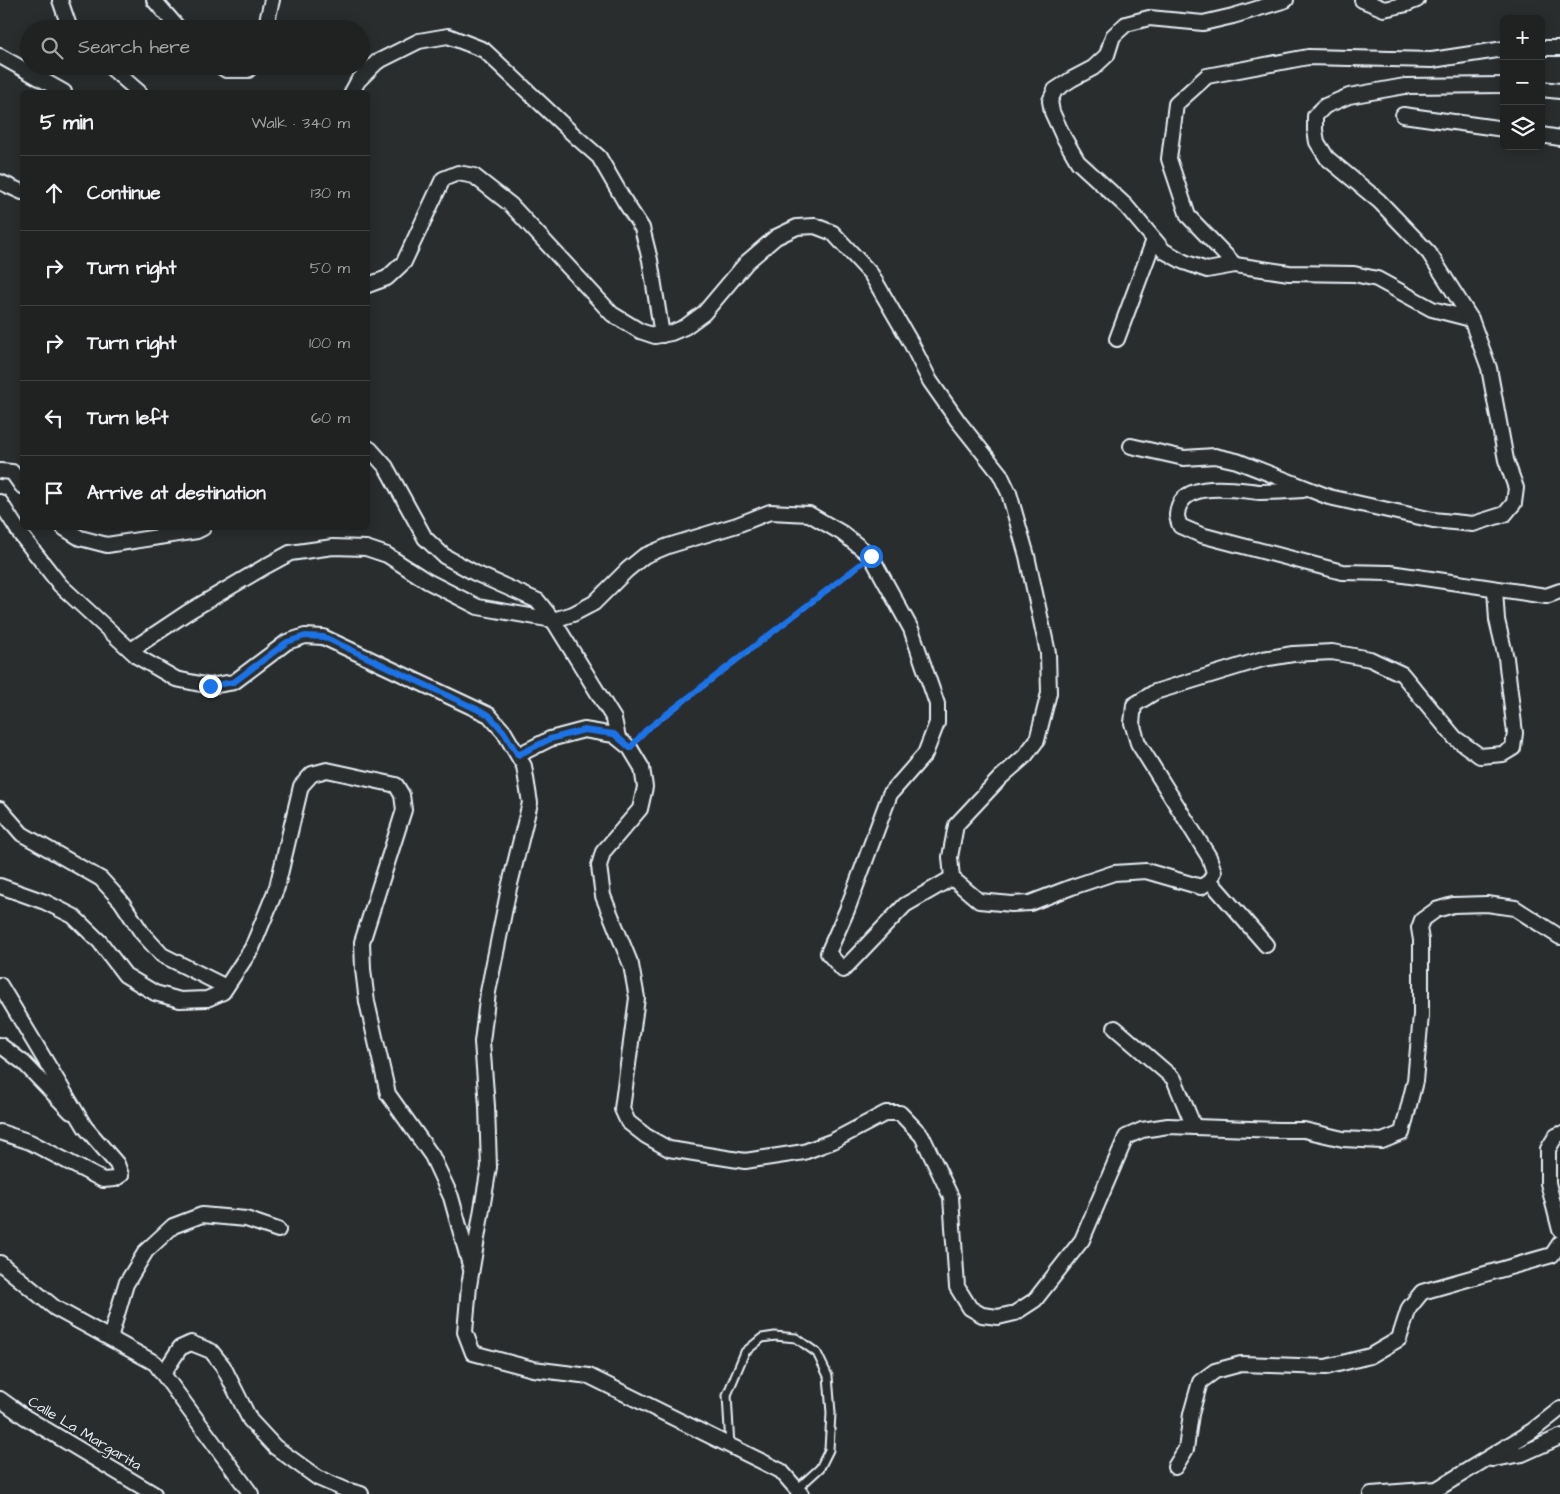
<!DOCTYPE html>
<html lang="en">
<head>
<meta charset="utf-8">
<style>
  body { margin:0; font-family:"Architects Daughter",sans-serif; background:#2d2f2f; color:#f1f3f6 }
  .controls { position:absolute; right:15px; top:15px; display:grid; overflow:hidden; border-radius:8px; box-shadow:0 2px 12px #0003 }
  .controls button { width:45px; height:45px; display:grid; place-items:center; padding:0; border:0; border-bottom:1px solid #3d3f40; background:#202222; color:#f1f3f6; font:25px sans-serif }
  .stop { position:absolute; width:15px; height:15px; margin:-11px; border:4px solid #1a73e8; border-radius:50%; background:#fff }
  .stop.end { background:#1a73e8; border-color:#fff; box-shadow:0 1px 5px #0008 }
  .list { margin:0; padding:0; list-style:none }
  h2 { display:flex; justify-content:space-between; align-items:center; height:65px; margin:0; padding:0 20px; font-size:21px }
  h2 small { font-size:16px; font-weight:400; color:#a2a4a5 }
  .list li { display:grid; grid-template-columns:32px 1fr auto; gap:15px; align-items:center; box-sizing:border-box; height:75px; padding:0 20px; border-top:1px solid #3d3f40 }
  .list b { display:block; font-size:19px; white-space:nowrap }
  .list em { font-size:16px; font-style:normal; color:#a2a4a5 }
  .icon { flex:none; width:28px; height:28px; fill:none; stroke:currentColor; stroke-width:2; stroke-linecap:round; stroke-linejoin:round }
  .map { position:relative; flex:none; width:1560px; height:1494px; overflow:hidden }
  .search { position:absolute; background:#202222; box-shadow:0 2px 12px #0003; left:20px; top:20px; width:350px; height:55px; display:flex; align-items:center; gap:12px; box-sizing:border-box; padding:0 18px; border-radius:28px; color:#a2a4a5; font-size:19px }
  .panel { position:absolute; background:#202222; box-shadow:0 2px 12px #0003; left:20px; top:90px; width:350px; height:440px; border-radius:8px }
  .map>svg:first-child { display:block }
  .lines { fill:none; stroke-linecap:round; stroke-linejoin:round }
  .lane-casing { stroke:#e8f1f8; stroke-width:11 }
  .street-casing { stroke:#e8f1f8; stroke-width:18 }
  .path { stroke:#e8f1f8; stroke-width:2.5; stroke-dasharray:5 4; stroke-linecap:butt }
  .lane { stroke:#2a2d2e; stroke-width:7 }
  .street { stroke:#2a2d2e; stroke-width:14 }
  .route { stroke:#1a73e8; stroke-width:6 }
  .labels { text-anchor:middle; stroke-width:4.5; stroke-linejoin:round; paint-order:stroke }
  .street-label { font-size:15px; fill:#e8f1f8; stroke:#2a2d2e }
</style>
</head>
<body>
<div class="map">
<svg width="1560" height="1494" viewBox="0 0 1560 1494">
  <rect width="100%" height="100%" fill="#2a2d2e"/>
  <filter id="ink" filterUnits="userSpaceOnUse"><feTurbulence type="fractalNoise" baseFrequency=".02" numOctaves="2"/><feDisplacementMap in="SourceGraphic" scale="10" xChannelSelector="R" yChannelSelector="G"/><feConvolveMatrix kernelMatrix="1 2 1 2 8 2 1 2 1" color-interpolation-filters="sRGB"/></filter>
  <g filter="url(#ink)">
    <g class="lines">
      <defs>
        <polyline id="lane" points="730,1446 727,1395 745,1352 762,1338 775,1336 796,1338 817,1353 828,1376 831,1413 829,1450 820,1468 797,1489"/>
        <g id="street">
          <polyline points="60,0 70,29"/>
          <polyline points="154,0 179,29"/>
          <polyline points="1286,0 1233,16 1203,23 1149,18 1126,24 1113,36 1107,55 1093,68 1072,79 1055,90 1050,101 1052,112 1063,136 1078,162 1126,206 1164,251 1184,262 1207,270 1235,265 1289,273 1354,274 1377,279 1432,309 1471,319"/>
          <polyline points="1362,0 1384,9 1407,4 1417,0"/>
          <polyline points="265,29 272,0"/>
          <polyline points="1541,48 1560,48"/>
          <polyline points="0,56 64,92"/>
          <polyline points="109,66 139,92"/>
          <polyline points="220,66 226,70 248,70 251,66"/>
          <polyline points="1541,89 1560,91"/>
          <polyline points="352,92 358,81 377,62 419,41 448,36 484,50 574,135 599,157 625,202 642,228 650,260 662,335"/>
          <polyline points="1403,115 1504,129"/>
          <polyline points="1541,135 1560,138"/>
          <polyline points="0,182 22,192"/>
          <polyline points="1235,265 1188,216 1169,159 1176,104 1207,76 1308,57 1432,60 1504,49"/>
          <polyline points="368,285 387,278 404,262 443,179 458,173 474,176 511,205 612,314 640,331 655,336 671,333 685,327 704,313 747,262 776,237 797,227 815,226 833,233 871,274 911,343 930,381 958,421 1000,474 1009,493 1027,556 1048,653 1049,693 1037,740 1025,756 1000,778 956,825 950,857 952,878 979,901 1012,904 1030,903 1072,887 1114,873 1146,871 1201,887 1210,881 1214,872 1209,857 1138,743 1132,723 1134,705 1155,692 1263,659 1293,654 1332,652 1370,659 1402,674 1455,738 1480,756 1503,754 1513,748 1515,733 1506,658 1497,620 1495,589"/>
          <polyline points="1117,339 1154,240"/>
          <polyline points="1131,446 1184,458 1215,456 1237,461 1329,497 1433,520 1473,524 1505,514 1514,503 1516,488 1506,460 1489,368 1471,319 1429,253 1379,201 1327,158 1317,142 1315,130 1315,116 1325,106 1349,96 1405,86 1504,85"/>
          <polyline points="368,448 370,449 386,467 425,538 444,556 475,573 538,601 553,620 614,719 618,738"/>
          <polyline points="0,471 12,472 22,486"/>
          <path d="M1303,490C1289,491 1275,492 1260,492C1237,490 1179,478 1177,515C1177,518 1179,523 1180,526L1201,535L1342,572L1390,573L1546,596L1560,591"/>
          <polyline points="0,502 21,535 60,585 138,657 176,679 210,686 234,682 287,642 305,636 323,637 489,715 504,732 524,766 530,803 509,888 488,992 482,1042 487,1106 489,1167 469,1286 465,1332 473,1353 533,1369 589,1376 781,1471 801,1494"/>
          <polyline points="64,528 80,538 107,545 197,531 203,528"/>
          <polyline points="131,650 188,612 266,566 290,553 333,547 366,548 387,555 427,581 478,607 553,620 573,614 594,603 627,570 644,556 668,546 737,525 770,512 809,514 842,533 871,556 911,629 937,704 937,723 925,754 890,794 847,910 828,953 843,970 905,905 952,878"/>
          <polyline points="518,755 550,739 584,730 614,735 630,748 642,768 645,787 640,809 603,852 599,866 603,896 631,965 637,998 622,1109 628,1122 646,1136 669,1149 745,1161 804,1152 833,1141 886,1113 900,1113 922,1136 951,1197 957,1287 970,1308 982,1315 998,1317 1015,1313 1035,1300 1082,1240 1126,1137 1142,1130 1168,1126 1279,1130 1304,1130 1343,1139 1382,1141 1402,1133 1415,1081 1421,1015 1421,940 1419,928 1422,920 1436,910 1453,905 1487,904 1515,908 1560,937"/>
          <polyline points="0,809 22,834 101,879 121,901 142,933 162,955 226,987"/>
          <polyline points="1210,881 1266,945"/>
          <polyline points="0,886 45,902 73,916 100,942 125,975 155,993 180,1000 207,999 223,992 252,948 277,887 301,786 312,774 327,770 396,785 402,795 404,810 362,942 363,969 367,1002 388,1094 432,1156 451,1197 471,1269"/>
          <polyline points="0,985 85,1127 117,1164 121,1175 115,1179 103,1180 30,1142 0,1132"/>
          <polyline points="1115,1028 1174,1079 1194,1127"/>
          <polyline points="0,1045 24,1063 71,1112"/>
          <polyline points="1560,1134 1556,1136 1548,1149 1548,1183 1560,1230"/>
          <polyline points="0,1263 55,1308 155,1363 251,1494"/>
          <polyline points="110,1338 126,1284 146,1251 173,1226 202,1215 246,1219 278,1230"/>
          <polyline points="163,1374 180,1348 191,1343 211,1351 223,1366 250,1420 275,1447 318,1478 346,1490 361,1494"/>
          <polyline points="0,1399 25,1417 154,1494"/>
          <polyline points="1492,1459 1522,1454 1560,1437"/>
          <polyline points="1175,1467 1186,1449 1191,1414 1200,1382 1215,1371 1241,1364 1326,1367 1370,1356 1399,1339 1409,1308 1422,1292 1552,1255 1560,1243"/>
          <polyline points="1371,1494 1437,1489 1532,1431 1560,1409"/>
        </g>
      </defs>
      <use href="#lane" class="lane-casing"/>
      <use href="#street" class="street-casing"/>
      <polyline class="path" points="640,737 647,730 860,565"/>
      <use href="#lane" class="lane"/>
      <use href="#street" class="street"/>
    </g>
  </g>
  <g class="lines" filter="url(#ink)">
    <polyline class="route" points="210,686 234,682 287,642 305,636 324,637 489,715 504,732 518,755 550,739 584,730 614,734 630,748 646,730 871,556"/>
  </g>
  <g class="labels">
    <g class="street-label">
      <text transform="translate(85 1433) rotate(31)" y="5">Calle La Margarita</text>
    </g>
  </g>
</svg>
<div class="controls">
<button>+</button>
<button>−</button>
<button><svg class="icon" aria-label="layers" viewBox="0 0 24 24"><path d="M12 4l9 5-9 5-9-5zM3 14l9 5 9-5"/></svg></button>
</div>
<div class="stop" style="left:871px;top:556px"></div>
<div class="stop end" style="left:210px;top:686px"></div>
<div class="search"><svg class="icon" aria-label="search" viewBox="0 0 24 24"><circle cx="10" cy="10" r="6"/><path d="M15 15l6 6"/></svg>Search here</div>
<section class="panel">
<h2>5 min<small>Walk · 340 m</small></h2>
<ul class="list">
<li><svg class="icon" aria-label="ahead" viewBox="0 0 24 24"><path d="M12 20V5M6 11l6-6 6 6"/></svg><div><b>Continue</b></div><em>130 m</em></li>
<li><svg class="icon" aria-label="right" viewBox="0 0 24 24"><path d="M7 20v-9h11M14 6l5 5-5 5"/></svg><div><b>Turn right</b></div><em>50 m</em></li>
<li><svg class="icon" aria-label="right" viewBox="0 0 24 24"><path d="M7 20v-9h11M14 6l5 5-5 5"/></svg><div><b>Turn right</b></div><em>100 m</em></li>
<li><svg class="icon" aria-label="left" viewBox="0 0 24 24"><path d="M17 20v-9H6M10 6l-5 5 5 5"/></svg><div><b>Turn left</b></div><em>60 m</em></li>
<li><svg class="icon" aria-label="arrive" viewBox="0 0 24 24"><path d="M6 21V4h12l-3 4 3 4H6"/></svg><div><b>Arrive at destination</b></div></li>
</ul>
</section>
</div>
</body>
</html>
